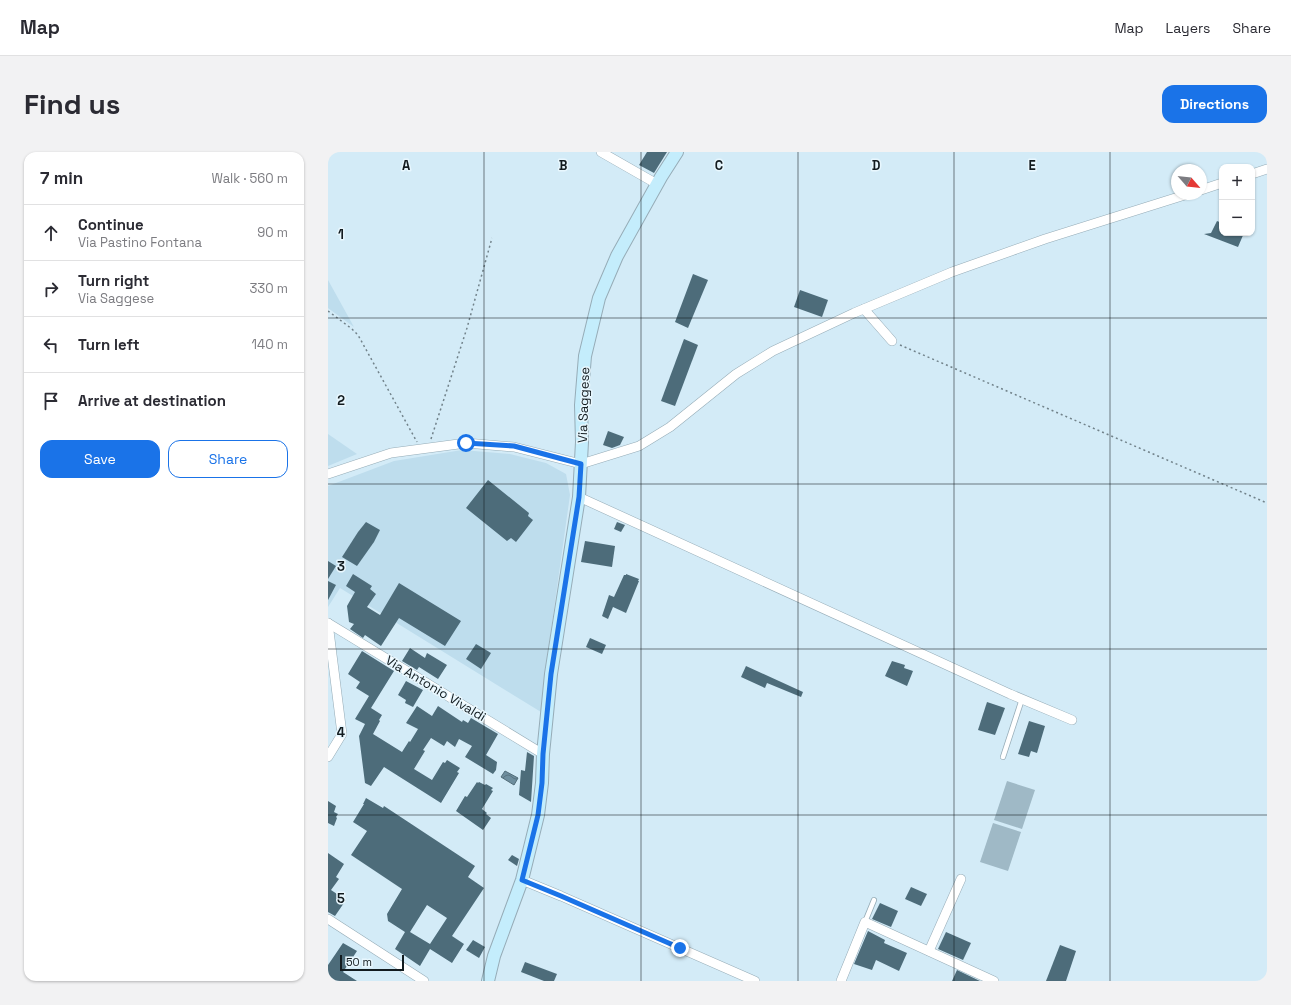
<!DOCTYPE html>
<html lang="en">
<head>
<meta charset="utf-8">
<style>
  body { margin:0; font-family:"Space Grotesk",sans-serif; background:#f2f2f3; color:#2b2b33 }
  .controls { position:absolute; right:12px; top:12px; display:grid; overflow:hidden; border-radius:8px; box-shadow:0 1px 3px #0004 }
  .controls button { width:36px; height:36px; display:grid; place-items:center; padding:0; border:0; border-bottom:1px solid #e1e1e2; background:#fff; color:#2b2b33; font:20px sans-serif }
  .compass { position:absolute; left:843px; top:12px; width:36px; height:36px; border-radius:50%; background:#fff; box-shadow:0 1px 3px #0004; rotate:118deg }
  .scale { position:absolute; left:12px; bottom:10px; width:64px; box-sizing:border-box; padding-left:4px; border:2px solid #121b1f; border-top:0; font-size:11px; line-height:14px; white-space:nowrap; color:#121b1f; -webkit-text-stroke:3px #e8f7fe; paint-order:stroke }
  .stop { position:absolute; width:12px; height:12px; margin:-9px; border:3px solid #1a73e8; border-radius:50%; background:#fff }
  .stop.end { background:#1a73e8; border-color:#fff; box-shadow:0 1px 4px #0008 }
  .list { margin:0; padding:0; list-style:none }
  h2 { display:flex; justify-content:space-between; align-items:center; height:52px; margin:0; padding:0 16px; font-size:17px }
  h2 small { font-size:13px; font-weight:400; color:#7c7c81 }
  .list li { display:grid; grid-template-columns:26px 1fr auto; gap:12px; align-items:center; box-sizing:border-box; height:56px; padding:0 16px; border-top:1px solid #e1e1e2 }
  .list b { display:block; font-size:15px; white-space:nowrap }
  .list p { margin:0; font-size:13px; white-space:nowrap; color:#7c7c81 }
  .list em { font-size:13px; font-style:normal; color:#7c7c81 }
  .actions { display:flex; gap:8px; padding:12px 16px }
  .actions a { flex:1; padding:9px 0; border:1px solid #1a73e8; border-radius:12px; text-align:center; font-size:14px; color:#1a73e8 }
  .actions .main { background:#1a73e8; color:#fff }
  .icon { flex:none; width:22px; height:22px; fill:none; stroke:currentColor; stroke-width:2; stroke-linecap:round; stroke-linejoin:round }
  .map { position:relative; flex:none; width:939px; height:829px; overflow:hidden; border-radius:12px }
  header { display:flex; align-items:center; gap:24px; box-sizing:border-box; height:56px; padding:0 20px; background:#fff; border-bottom:1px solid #e1e1e2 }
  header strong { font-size:19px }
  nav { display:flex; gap:22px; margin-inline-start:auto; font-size:14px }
  .intro { display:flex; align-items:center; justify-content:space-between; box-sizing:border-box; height:96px; padding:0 24px }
  h1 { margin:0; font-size:28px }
  .button { padding:10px 18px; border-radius:12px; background:#1a73e8; color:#fff; font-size:14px; font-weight:700 }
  main { display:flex; gap:24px; padding:0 24px }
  aside { flex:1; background:#fff; border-radius:12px; box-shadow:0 1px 3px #0004 }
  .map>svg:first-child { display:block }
  .built { fill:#bedded }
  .grass { fill:#9fb9c6 }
  .water { fill:url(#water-waves); stroke:#526c78 }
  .building { fill:#4d6c7a; fill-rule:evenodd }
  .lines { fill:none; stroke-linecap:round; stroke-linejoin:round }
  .service-casing { stroke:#96acb7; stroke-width:6 }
  .minor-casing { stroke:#96acb7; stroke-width:10 }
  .secondary-casing { stroke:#96acb7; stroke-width:14 }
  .path { stroke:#71828a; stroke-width:1.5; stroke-dasharray:2 3; stroke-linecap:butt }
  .service { stroke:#fff; stroke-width:4.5 }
  .minor { stroke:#fff; stroke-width:9 }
  .secondary { stroke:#c4edfc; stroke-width:12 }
  .route { stroke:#1a73e8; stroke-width:5 }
  .grid { fill:none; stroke:#121b1f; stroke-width:1; stroke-opacity:0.55 }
  .labels { text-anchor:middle; stroke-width:3; stroke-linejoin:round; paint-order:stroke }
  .street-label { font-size:13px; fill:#121b1f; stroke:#e8f7fe }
  .grid-label { font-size:13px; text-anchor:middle; font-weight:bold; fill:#121b1f; stroke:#e8f7fe; stroke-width:3; stroke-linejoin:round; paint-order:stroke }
</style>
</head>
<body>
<header>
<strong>Map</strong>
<nav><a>Map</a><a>Layers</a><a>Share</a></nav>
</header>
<div class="intro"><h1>Find us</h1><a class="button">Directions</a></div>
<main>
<aside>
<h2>7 min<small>Walk · 560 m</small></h2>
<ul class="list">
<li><svg class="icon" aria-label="ahead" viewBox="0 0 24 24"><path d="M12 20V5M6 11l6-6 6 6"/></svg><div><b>Continue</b><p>Via Pastino Fontana</p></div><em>90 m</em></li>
<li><svg class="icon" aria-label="right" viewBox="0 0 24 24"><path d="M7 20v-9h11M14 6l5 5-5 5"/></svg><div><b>Turn right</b><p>Via Saggese</p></div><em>330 m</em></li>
<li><svg class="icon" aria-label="left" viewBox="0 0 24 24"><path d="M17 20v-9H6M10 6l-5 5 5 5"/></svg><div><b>Turn left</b></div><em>140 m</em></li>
<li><svg class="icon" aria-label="arrive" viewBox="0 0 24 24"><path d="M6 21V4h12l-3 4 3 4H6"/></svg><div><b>Arrive at destination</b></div></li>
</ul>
<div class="actions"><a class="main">Save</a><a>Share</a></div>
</aside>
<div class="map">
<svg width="939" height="829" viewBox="0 0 939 829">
  <defs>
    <pattern id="water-waves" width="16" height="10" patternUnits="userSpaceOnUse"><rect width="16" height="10" fill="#6e8e9e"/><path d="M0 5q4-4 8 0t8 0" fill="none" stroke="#597380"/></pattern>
  </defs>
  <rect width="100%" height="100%" fill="#d3ebf7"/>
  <g class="built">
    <polygon points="0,128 26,175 0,156"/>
    <polygon points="0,282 29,302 0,314"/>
    <polygon points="134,298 182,302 218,311 238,322 242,343 217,521 213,560 12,436 0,455 0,334 66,309"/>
  </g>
  <g class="grass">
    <polygon points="679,629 707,638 694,677 666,668"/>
    <polygon points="665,671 693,680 680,719 652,710"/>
  </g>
  <polygon class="water" points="177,619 190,626 186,633 173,625"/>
  <g class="building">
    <polygon points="319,0 339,0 326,21 311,13"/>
    <polygon points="889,69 894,71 894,81 916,81 910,95 876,82 883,81"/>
    <polygon points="365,122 380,128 360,176 347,170"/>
    <polygon points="472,138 500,148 494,165 466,155"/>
    <polygon points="356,187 370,193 347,254 333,249"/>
    <polygon points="280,279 296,285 292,293 284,296 275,293"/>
    <polygon points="160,328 201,361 200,364 205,368 188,390 183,386 179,389 138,356"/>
    <polygon points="38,370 52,378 46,390 29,414 14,405 30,380"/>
    <polygon points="289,370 297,373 293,380 286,377"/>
    <polygon points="257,389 287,394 284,415 253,410"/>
    <polygon points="0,409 8,414 0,427"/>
    <polygon points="25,422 44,434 42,437 48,442 39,455 52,463 71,431 133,469 117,494 71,466 53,494 37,483 35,486 22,477 26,472 21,470 19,454 27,440 18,434"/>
    <polygon points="298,422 311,427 310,429 311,429 298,461 285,455 280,467 274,464 281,443 286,445 296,423 298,423"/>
    <polygon points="0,429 8,433 0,448"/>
    <polygon points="262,486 278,493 274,502 258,495"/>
    <polygon points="148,492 163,501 153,517 138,507"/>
    <polygon points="82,496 97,506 99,501 119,513 110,527 91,515 89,518 74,509"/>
    <polygon points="34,499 66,519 43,556 54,563 51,568 52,569 45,582 74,600 81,589 82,590 90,577 78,571 89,554 104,564 110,554 134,570 135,568 140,571 143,566 170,582 158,603 169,610 168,618 165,622 137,605 144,594 131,587 127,595 119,589 116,594 103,586 95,598 97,599 86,617 104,628 115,610 117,611 119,608 132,616 129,620 131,621 113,651 56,615 43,634 37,631 31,584 37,572 27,567 41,544 28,536 32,530 20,522"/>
    <polygon points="564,509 577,513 576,516 585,519 579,534 557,524"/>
    <polygon points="418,514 475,540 473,545 439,531 437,536 413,525"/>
    <polygon points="78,529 95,538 85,555 77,551 78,548 70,543"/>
    <polygon points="659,550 677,556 667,583 650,578"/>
    <polygon points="701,569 717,574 709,601 703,599 701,605 690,602"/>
    <polygon points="199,600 206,604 203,650 191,643 193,618 197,619"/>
    <polygon points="149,630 150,631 151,630 157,633 158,632 165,636 163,638 165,639 154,657 159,661 158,662 163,666 155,678 128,659 137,644 139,645"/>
    <path d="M38,646L55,656L56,654L147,714L140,725L156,736L124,784L136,792L124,811L102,797L92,814L67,797L77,780L60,769L59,762L74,737L23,703L39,679L25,670L36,652H35ZM99,753L119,766L102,792L82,780Z"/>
    <polygon points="0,649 8,654 6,660 10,662 8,665 9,666 6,674 0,671"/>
    <polygon points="0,701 16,712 8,725 11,727 3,738 18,748 7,764 0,760"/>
    <polygon points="184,703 191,707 189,714 180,708"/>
    <polygon points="583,735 599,742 593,754 577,747"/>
    <polygon points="552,751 570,759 563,775 544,767"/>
    <polygon points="540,779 557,788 556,791 579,801 571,819 548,808 544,818 526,812"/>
    <polygon points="618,780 643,791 635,808 610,797"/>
    <polygon points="145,788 157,795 151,806 138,798"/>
    <polygon points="15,791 29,799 15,820 29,829 0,829 0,813"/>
    <polygon points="732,793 748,799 738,829 718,829"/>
    <polygon points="197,810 229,822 226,829 216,829 193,820"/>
    <polygon points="629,818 652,829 624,829"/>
  </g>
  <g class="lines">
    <defs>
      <g id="service">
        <polyline points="675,605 694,547"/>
        <polyline points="537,770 546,748"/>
      </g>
      <g id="minor">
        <polyline points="273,0 329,32"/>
        <polyline points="924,22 939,17"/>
        <polyline points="873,38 894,31"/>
        <polyline points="536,157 564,189"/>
        <polyline points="0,322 63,301 138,291 186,295 253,312 311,294 342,275 408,222 445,199 526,161 624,120 717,87 860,42"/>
        <polyline points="251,345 682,542 744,568"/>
        <polyline points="0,471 215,602"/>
        <polyline points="0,605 14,582 0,471"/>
        <polyline points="194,728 233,744 427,829"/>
        <polyline points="0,767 96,829"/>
        <polyline points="601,799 633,727"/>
        <polyline points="513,829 537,770 666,829"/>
      </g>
      <polyline id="secondary" points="160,829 166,804 194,728 210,663 214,631 215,602 223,522 251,345 254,290 253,253 257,204 271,146 289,104 333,25 349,0"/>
    </defs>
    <use href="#service" class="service-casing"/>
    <use href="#minor" class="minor-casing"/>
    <use href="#secondary" class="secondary-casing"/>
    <g class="path">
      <polyline points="0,159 24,177 30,183 89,290"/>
      <polyline points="572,193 939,351"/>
      <polyline points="103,287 139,176 164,86"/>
    </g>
    <use href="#service" class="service"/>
    <use href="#minor" class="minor"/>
    <use href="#secondary" class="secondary"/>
  </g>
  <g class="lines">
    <polyline class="route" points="138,291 186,294 253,312 251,345 223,522 215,602 214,631 210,663 194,728 233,744 352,796"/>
  </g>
  <path class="grid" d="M156,0V829M313,0V829M470,0V829M626,0V829M782,0V829M0,166H939M0,332H939M0,497H939M0,663H939"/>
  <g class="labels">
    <g class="street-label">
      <text transform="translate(255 253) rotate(-88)" y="5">Via Saggese</text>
      <text transform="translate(108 536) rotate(31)" y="5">Via Antonio Vivaldi</text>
    </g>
  </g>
  <g class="grid-label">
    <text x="78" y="18">A</text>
    <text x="235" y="18">B</text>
    <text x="391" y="18">C</text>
    <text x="548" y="18">D</text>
    <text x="704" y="18">E</text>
    <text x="13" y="87">1</text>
    <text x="13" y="253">2</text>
    <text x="13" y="419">3</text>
    <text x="13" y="585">4</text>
    <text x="13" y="751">5</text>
  </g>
</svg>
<div class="controls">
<button>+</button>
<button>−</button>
</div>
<svg class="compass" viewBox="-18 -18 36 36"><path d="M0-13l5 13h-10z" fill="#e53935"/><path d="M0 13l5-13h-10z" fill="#7c7c81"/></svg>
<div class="scale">50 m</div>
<div class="stop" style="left:138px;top:291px"></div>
<div class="stop end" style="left:352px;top:796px"></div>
</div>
</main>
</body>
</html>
